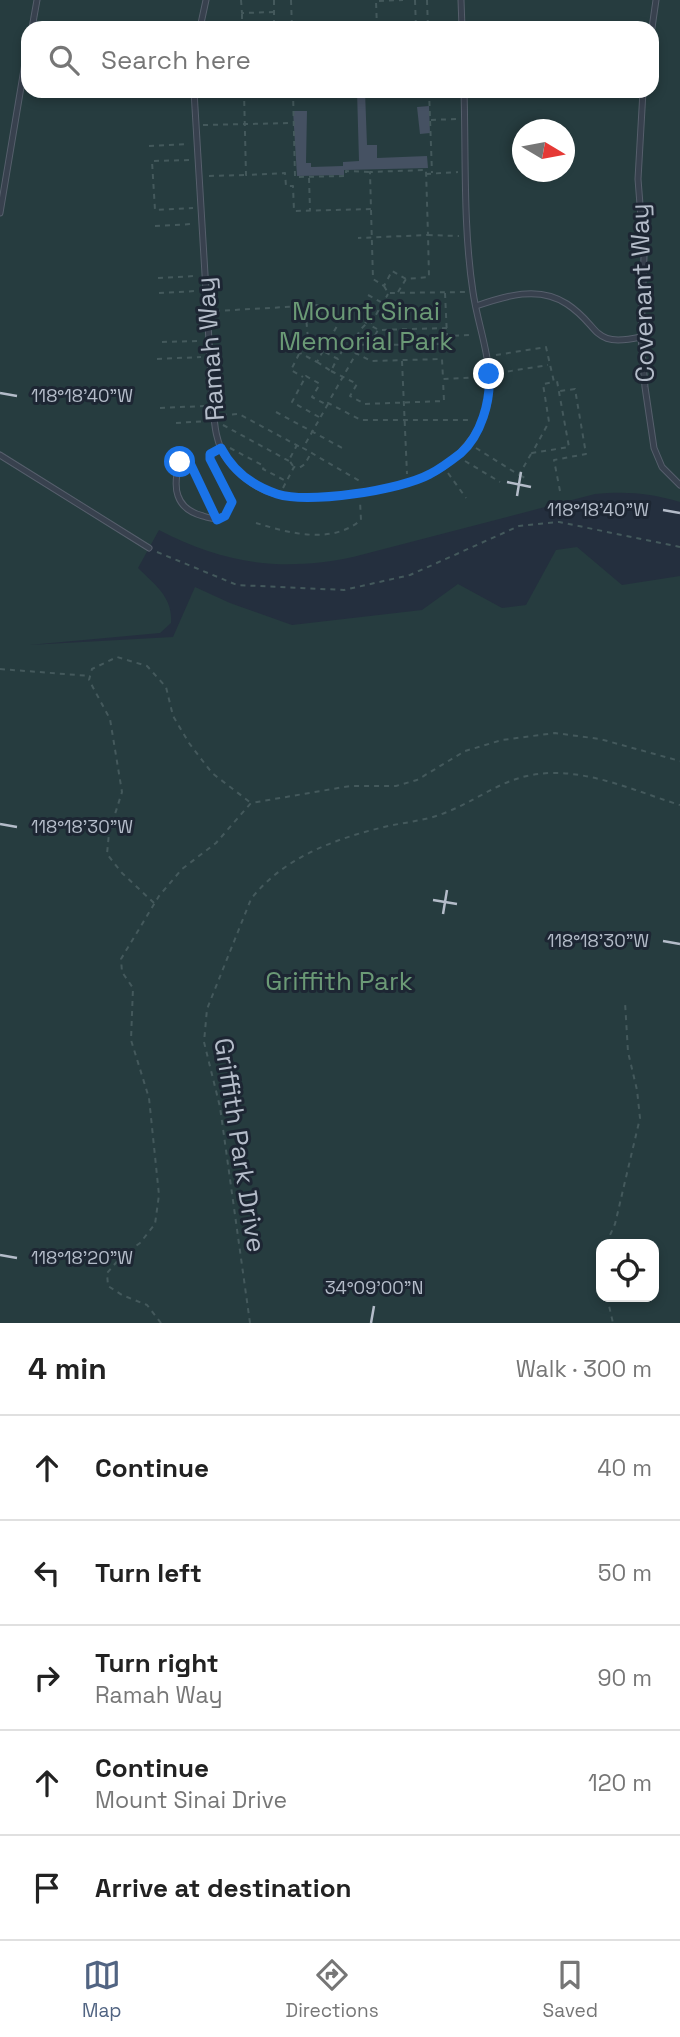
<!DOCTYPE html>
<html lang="en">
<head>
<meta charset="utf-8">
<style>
  body { margin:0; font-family:"Space Grotesk",sans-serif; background:#f2f2f2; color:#222 }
  .controls { position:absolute; right:21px; bottom:21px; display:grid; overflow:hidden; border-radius:14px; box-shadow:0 4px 10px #0003 }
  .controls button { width:63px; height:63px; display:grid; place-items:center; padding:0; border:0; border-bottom:2px solid #e0e0e0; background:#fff; color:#222; font:35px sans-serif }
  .compass { position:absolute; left:512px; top:119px; width:63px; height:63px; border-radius:50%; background:#fff; box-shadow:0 4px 10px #0003; rotate:100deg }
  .stop { position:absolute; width:21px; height:21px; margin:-16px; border:5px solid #1a73e8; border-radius:50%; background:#fff }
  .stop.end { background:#1a73e8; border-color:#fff; box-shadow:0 2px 7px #0008 }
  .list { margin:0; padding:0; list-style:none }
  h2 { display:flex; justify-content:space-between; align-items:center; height:91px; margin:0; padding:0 28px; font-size:30px }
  h2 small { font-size:23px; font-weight:400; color:#767676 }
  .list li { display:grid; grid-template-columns:46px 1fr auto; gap:21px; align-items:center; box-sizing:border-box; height:105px; padding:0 28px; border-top:2px solid #e0e0e0 }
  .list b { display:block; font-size:26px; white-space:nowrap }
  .list p { margin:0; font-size:23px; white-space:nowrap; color:#767676 }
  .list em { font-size:23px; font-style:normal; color:#767676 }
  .icon { flex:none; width:38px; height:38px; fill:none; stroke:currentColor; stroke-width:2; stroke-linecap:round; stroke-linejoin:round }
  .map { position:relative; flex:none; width:680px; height:1323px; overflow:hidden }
  .search { position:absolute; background:#fff; box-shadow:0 4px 10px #0003; left:21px; right:21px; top:21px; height:77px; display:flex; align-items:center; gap:18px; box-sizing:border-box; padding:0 24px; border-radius:21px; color:#767676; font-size:26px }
  .sheet { height:616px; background:#fff }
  nav { display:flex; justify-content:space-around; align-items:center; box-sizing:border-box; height:98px; border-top:2px solid #e0e0e0; background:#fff; font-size:19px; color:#767676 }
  nav a { display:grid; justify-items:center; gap:4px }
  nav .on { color:#516482 }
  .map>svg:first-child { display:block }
  .green { fill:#263c3f; fill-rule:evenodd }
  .building { fill:#455162 }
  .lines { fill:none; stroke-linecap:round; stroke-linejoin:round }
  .service-casing { stroke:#565f6c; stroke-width:7 }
  .path { stroke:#44595c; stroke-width:2; stroke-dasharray:5 5; stroke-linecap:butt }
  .service { stroke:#38414e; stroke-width:5 }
  .route { stroke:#1a73e8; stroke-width:9 }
  .ticks { fill:none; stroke:#b4bcc9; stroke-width:2.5 }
  .labels { text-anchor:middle; stroke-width:6; stroke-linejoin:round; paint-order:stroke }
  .street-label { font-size:26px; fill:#b4bcc9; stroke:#1d2633 }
  .park-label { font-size:26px; fill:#6b9a76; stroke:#1d2633 }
  .ticks-label { font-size:18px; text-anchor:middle; fill:#b4bcc9; stroke:#1d2633; stroke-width:6; stroke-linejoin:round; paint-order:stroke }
</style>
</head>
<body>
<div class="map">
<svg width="680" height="1323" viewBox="0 0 680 1323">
  <rect width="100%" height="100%" fill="#242f3e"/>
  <path class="green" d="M0,0H680V502C651,493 625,491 595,494L353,557C282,572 224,564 159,530L138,568C155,585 173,597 171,623L160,633L29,645L173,637L195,587L230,603L292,625L422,610L458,584L502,608L526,605L556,550L577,547L622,585L680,576V1323H0ZM28,28H652V91H28ZM522,130H564V172H522ZM601,1244H654V1297H601Z"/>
  <g class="building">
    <polygon points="357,91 365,91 367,145 377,145 377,158 427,156 428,168 344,170 344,175 297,176 293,111 307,111 306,163 311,163 311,167 343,166 343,162 359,161"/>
    <polygon points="429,106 430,133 420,134 417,107"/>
  </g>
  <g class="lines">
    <defs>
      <g id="service">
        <polyline points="461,0 462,28"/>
        <polyline points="32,28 37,0"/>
        <polyline points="200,28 206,0"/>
        <polyline points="652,28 656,0"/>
        <path d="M194,91L212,391C214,414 213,443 229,462C241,477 261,492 281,495C321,503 389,491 427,476C450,466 472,444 482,421C501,378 479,335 473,292C463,227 466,156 464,91"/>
        <polyline points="643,91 638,179 644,256 641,337 645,387 654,448 662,467 680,485"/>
        <polyline points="0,213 28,45"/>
        <path d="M476,306C505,296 539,285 567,304C602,327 590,348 641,337"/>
        <polyline points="0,455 149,548"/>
        <path d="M217,520L190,463L185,460L180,462C172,487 175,509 203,516C212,519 217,520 225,516L232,502L210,459V454L221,448"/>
      </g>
    </defs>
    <use href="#service" class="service-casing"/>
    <g class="path">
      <polyline points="241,0 242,13 274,12"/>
      <polyline points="274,0 274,28"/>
      <polyline points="291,0 292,28"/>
      <polyline points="415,0 416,28"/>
      <polyline points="427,0 428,28"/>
      <polyline points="242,14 242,28"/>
      <polyline points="377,28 376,1 403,0"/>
      <polyline points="244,91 246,175 285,173 286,186 293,186 294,211 371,209 370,172 426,170 428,235 358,238"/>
      <polyline points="293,91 295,177 346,176 346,171 369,172"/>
      <polyline points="429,91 432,173"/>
      <polyline points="431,120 457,119"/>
      <polyline points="203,125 292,123"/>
      <polyline points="149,146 189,144"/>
      <polyline points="189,160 152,161 155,210 193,208"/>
      <polyline points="426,174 458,172"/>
      <polyline points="209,176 245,175"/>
      <polyline points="309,178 310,210"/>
      <polyline points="371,210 373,279 384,286 392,271 406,279 429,277 428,235 459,236"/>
      <polyline points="155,226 192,224"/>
      <polyline points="158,278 195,276"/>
      <polyline points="384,286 388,293 465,292"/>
      <polyline points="398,292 406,279"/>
      <polyline points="159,293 196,291"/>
      <polyline points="445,293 447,336 472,335"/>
      <polyline points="368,295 392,308"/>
      <polyline points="215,311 304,306"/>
      <polyline points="356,317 367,323"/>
      <polyline points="447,328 378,330 370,344 361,345 328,403 361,420 472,420"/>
      <polyline points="377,329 370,325 388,294"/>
      <polyline points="162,342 199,341"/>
      <polyline points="361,345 356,338 360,330 367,323"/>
      <polyline points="374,345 447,344 447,336"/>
      <polyline points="323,351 317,362 300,353 308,339 305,306 317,305 341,319 323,351 338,359 344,347 371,361 442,359 443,379 481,377"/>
      <polyline points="299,354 291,370 303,377"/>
      <polyline points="496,355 546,347 554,382 557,381 569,447 532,453 549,422 543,384 554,382"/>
      <polyline points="157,359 201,357"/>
      <polyline points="402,361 407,474"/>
      <polyline points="317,362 331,371 337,359"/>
      <polyline points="331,371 357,384 350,396 365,404 444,401 443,380"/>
      <polyline points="498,373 548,365"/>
      <polyline points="328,404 303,448 363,483"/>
      <polyline points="160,408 204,406"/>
      <polyline points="276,412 346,450"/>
      <polyline points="222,415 239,414 302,448"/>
      <polyline points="319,417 292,402 306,376 320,384 312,397 327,405"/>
      <polyline points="176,423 207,421"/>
      <polyline points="223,425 289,461"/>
      <polyline points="230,448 264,466 263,469 286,481"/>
      <polyline points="476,448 519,475 531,454"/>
      <polyline points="465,461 500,482"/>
      <polyline points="293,466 289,460 297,445"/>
      <polyline points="448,473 466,498"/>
      <polyline points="520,475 528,480"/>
      <polyline points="283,488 294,467 299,468 305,464 311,453"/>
      <polyline points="560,491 554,460 586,454 575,389 560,391"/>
      <path d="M256,523C289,533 331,545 361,520L360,501"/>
      <polyline points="157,552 237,585 344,590 410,575 519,526 559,522 680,547"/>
      <polyline points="0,669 90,676"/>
      <polyline points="154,903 122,873 107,854 109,833 122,792 110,719 89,680 92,669 117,657 147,666 166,687 173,716 189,743 212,773 251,803"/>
      <polyline points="606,1244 615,1224 640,1118 637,1090 628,1052 625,1002"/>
      <polyline points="601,1266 601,1270"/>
      <polyline points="607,1297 613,1323"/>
      <polyline points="161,1323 147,1305 122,1295 108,1286 107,1273 121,1257 140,1243 155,1224 159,1195 149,1098 131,1040 133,988 122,972 121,959 159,896 182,869 216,843 251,803 350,786 396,786 417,780 465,751 502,740 555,733 600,739 680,761"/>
      <path d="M250,1323L220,1107L204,1042L207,1009L251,899C283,858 334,839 384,827C405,822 426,821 447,812C484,797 507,774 551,773C595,772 638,792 680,805"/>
    </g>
    <use href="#service" class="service"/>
  </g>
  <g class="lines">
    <path class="route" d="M180,462L185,460L190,463L217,520L225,516L232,502L210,459V454L221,448C233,471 253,486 277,494C309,504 401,490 430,474C440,469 452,460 461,453C481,435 491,401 489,374"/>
  </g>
  <path class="ticks" d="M0,393L17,396M507,482L531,487M517,496L521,472M663,510L680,513M0,824L17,827M433,900L457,904M443,914L447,890M663,941L680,944M0,1255L17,1258M371,1323L374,1306"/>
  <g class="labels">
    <g class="street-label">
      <text transform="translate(642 293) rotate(-92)" y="9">Covenant Way</text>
      <text transform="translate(210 349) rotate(-94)" y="9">Ramah Way</text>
      <text transform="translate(240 1145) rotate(81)" y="9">Griffith Park Drive</text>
    </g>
    <g class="park-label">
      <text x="366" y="320">Mount Sinai<tspan x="366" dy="30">Memorial Park</tspan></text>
      <text x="339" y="990">Griffith Park</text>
    </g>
  </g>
  <g class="ticks-label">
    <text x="82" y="402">118°18'40"W</text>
    <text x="598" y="516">118°18'40"W</text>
    <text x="82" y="833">118°18'30"W</text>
    <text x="598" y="947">118°18'30"W</text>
    <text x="82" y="1264">118°18'20"W</text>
    <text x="374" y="1294">34°09'00"N</text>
  </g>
</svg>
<div class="controls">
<button><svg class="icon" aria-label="locate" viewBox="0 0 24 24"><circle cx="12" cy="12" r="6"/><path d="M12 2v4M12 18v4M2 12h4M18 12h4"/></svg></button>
</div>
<svg class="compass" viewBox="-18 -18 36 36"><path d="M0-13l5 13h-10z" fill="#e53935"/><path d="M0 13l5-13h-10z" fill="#767676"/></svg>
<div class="stop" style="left:180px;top:462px"></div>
<div class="stop end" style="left:489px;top:374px"></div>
<div class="search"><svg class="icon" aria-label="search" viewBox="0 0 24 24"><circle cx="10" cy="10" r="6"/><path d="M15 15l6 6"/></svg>Search here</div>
</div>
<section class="sheet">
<h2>4 min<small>Walk · 300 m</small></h2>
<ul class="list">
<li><svg class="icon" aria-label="ahead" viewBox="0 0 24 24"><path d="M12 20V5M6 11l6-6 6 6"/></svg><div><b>Continue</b></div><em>40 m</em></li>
<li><svg class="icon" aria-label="left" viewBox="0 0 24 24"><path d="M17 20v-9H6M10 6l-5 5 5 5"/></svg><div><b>Turn left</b></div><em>50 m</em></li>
<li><svg class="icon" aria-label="right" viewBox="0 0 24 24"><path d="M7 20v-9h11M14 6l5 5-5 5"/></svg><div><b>Turn right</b><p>Ramah Way</p></div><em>90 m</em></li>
<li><svg class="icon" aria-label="ahead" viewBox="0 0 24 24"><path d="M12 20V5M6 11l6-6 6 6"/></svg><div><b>Continue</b><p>Mount Sinai Drive</p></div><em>120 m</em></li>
<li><svg class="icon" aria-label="arrive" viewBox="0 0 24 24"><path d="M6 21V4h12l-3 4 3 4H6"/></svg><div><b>Arrive at destination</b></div></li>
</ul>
</section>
<nav>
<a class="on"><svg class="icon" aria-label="map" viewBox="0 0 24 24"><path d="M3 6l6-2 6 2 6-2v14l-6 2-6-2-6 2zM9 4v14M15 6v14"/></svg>Map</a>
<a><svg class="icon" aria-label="directions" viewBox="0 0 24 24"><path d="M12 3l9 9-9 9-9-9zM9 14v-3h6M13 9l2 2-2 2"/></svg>Directions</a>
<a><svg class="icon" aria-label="saved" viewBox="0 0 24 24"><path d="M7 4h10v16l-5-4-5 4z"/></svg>Saved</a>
</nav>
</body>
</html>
